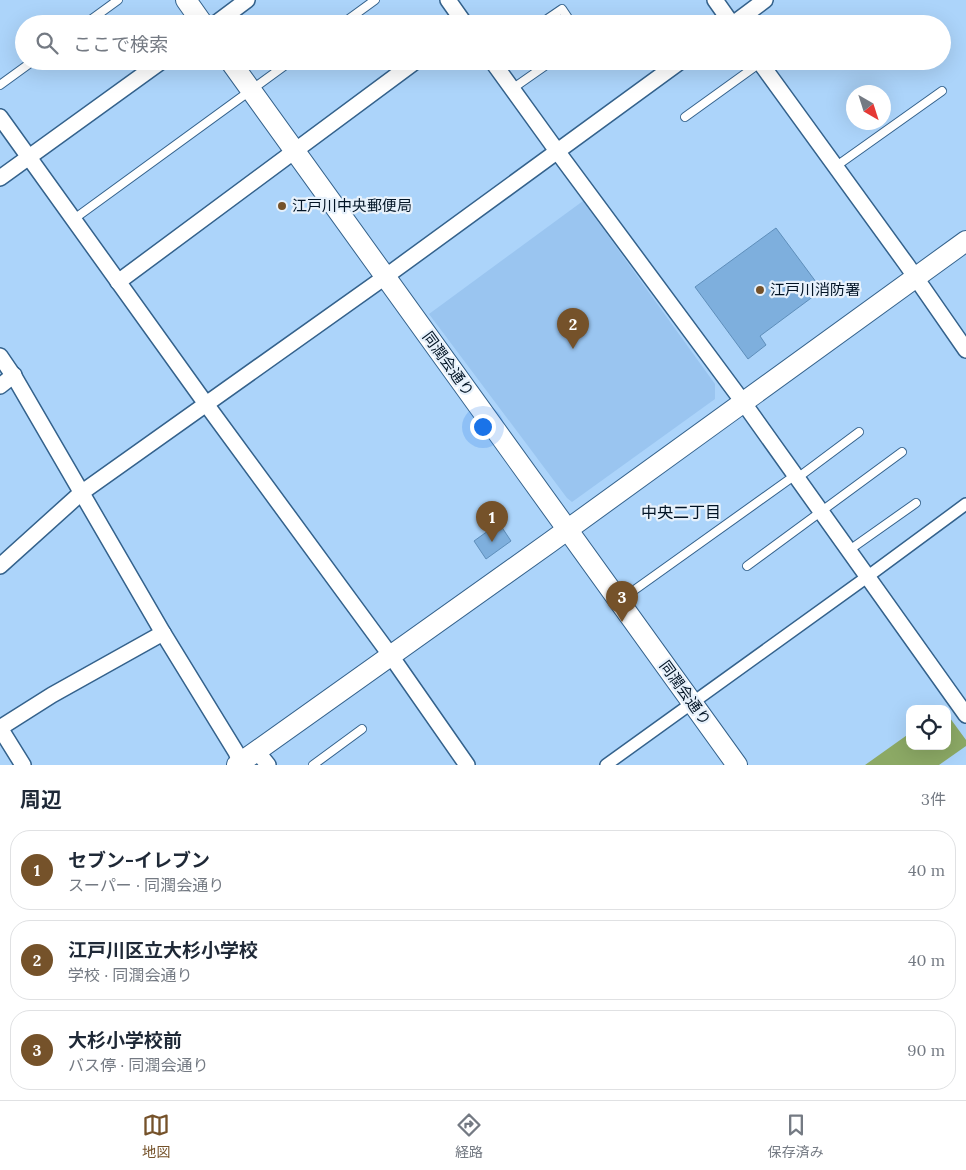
<!DOCTYPE html>
<html lang="ja">
<head>
<meta charset="utf-8">
<style>
  body { margin:0; font-family:Lora,"Noto Sans JP",serif; background:#f6f6f7; color:#1f2937 }
  .controls { position:absolute; right:15px; bottom:15px; display:grid; overflow:hidden; border-radius:10px; box-shadow:0 5px 20px #0002 }
  .controls button { width:45px; height:45px; display:grid; place-items:center; padding:0; border:0; border-bottom:1px solid #e0e1e3; background:#fff; color:#1f2937; font:25px sans-serif }
  .compass { position:absolute; left:846px; top:85px; width:45px; height:45px; border-radius:50%; background:#fff; box-shadow:0 5px 20px #0002; rotate:141deg }
  .you { position:absolute; left:482px; top:426px; width:18px; height:18px; margin:-12px; border:4px solid #fff; border-radius:50%; background:#1a73e8; box-shadow:0 0 0 8px #1a73e833 }
  .badge { display:grid; place-items:center; width:32px; height:32px; border-radius:50%; background:#75522a; color:#fff; font-size:16px; font-weight:700 }
  .pin { position:absolute; translate:-50% -41px; filter:drop-shadow(0 1px 2px #0008) }
  .pin::after { content:''; position:absolute; top:26px; width:18px; height:15px; background:inherit; clip-path:polygon(0 0,100% 0,50% 100%) }
  .list { margin:0; padding:0; list-style:none }
  h2 { display:flex; justify-content:space-between; align-items:center; height:65px; margin:0; padding:0 20px; font-size:21px }
  h2 small { font-size:16px; font-weight:400; color:#747a83 }
  .list li { display:grid; grid-template-columns:32px 1fr auto; gap:15px; align-items:center; box-sizing:border-box; height:80px; margin:0 10px 10px; padding:0 10px; border:1px solid #e0e1e3; border-radius:20px }
  .list b { display:block; font-size:19px; white-space:nowrap }
  .list p { margin:0; font-size:16px; white-space:nowrap; color:#747a83 }
  .list em { font-size:16px; font-style:normal; color:#747a83 }
  .icon { flex:none; width:28px; height:28px; fill:none; stroke:currentColor; stroke-width:2; stroke-linecap:round; stroke-linejoin:round }
  .map { position:relative; flex:none; width:966px; height:765px; overflow:hidden }
  .search { position:absolute; background:#fff; box-shadow:0 5px 20px #0002; left:15px; right:15px; top:15px; height:55px; display:flex; align-items:center; gap:12px; box-sizing:border-box; padding:0 18px; border-radius:28px; color:#747a83; font-size:19px }
  .sheet { height:335px; background:#fff }
  nav { display:flex; justify-content:space-around; align-items:center; box-sizing:border-box; height:70px; border-top:1px solid #e0e1e3; background:#fff; font-size:14px; color:#747a83 }
  nav a { display:grid; justify-items:center; gap:2px }
  nav .on { color:#75522a }
  .map>svg:first-child { display:block }
  .built { fill:#9ac5f0 }
  .green { fill:#8ca965 }
  .building { fill:#7eafdd; stroke:#5e8eba }
  .lines { fill:none; stroke-linecap:round; stroke-linejoin:round }
  .service-casing { stroke:#34628c; stroke-width:10 }
  .pedestrian-casing { stroke:#34628c; stroke-width:14 }
  .minor-casing { stroke:#34628c; stroke-width:18 }
  .tertiary-casing { stroke:#34628c; stroke-width:22 }
  .service { stroke:#fff; stroke-width:8 }
  .pedestrian { stroke:#fff; stroke-width:11 }
  .minor { stroke:#fff; stroke-width:15 }
  .tertiary { stroke:#fff; stroke-width:20 }
  .poi-dot { fill:#75522a; stroke:#e7f1fb; stroke-width:2 }
  .labels { text-anchor:middle; stroke-width:4.5; stroke-linejoin:round; paint-order:stroke }
  .poi-label { font-size:15px; fill:#021425; stroke:#e7f1fb; text-anchor:start }
  .street-label { font-size:15px; fill:#021425; stroke:#e7f1fb }
  .neighbourhood-label { font-size:16px; fill:#021425; stroke:#e7f1fb }
</style>
</head>
<body>
<div class="map">
<svg width="966" height="765" viewBox="0 0 966 765">
  <rect width="100%" height="100%" fill="#acd4fa"/>
  <polygon class="built" points="583,201 715,384 715,399 572,502 567,498 429,314"/>
  <polygon class="green" points="947,714 966,740 966,746 939,765 865,765 910,733 910,746 947,746"/>
  <g class="building">
    <polygon points="776,228 822,290 760,336 766,345 748,359 695,287"/>
    <polygon points="499,523 511,541 486,559 474,541"/>
  </g>
  <g class="lines">
    <defs>
      <g id="service">
        <polyline points="85,24 118,0"/>
        <polyline points="342,24 375,0"/>
        <polyline points="540,24 562,9 572,24"/>
        <polyline points="0,85 33,61"/>
        <polyline points="512,89 552,61"/>
        <polyline points="685,117 760,63"/>
        <polyline points="835,167 942,91"/>
        <polyline points="74,219 291,61"/>
        <polyline points="796,479 859,432"/>
        <polyline points="848,551 916,503"/>
        <polyline points="747,566 902,452"/>
        <polyline points="619,601 794,476"/>
        <polyline points="313,765 362,729"/>
      </g>
      <polyline id="pedestrian" points="606,765 867,577 966,504"/>
      <g id="minor">
        <polyline points="448,0 465,24"/>
        <polyline points="715,0 732,24"/>
        <polyline points="215,24 247,0"/>
        <polyline points="733,24 765,0"/>
        <polyline points="492,61 557,151 743,402 966,715"/>
        <polyline points="759,61 907,265 966,350"/>
        <polyline points="0,117 206,404 391,656 467,765"/>
        <polyline points="0,178 162,61"/>
        <polyline points="118,282 416,61"/>
        <polyline points="0,356 15,378 163,633 236,752 238,757 240,765"/>
        <polyline points="0,386 14,375"/>
        <polyline points="0,566 81,493 385,277 681,61"/>
        <polyline points="0,728 52,695 163,633"/>
        <polyline points="0,728 23,765"/>
        <polyline points="256,750 268,765"/>
      </g>
      <g id="tertiary">
        <polyline points="186,0 203,24"/>
        <polyline points="230,61 737,765"/>
        <polyline points="237,765 549,543 966,241"/>
      </g>
    </defs>
    <use href="#service" class="service-casing"/>
    <use href="#pedestrian" class="pedestrian-casing"/>
    <use href="#minor" class="minor-casing"/>
    <use href="#tertiary" class="tertiary-casing"/>
    <use href="#service" class="service"/>
    <use href="#pedestrian" class="pedestrian"/>
    <use href="#minor" class="minor"/>
    <use href="#tertiary" class="tertiary"/>
  </g>
  <g class="poi-dot">
    <circle cx="282" cy="206" r="5"/>
    <circle cx="760" cy="290" r="5"/>
  </g>
  <g class="labels">
    <g class="poi-label">
      <text x="292" y="211">江戸川中央郵便局</text>
      <text x="770" y="295">江戸川消防署</text>
    </g>
    <g class="street-label">
      <text transform="translate(448 364) rotate(54)" y="5">同潤会通り</text>
      <text transform="translate(685 693) rotate(54)" y="5">同潤会通り</text>
    </g>
    <g class="neighbourhood-label">
      <text x="681" y="518">中央二丁目</text>
    </g>
  </g>
</svg>
<div class="controls">
<button><svg class="icon" aria-label="locate" viewBox="0 0 24 24"><circle cx="12" cy="12" r="6"/><path d="M12 2v4M12 18v4M2 12h4M18 12h4"/></svg></button>
</div>
<svg class="compass" viewBox="-18 -18 36 36"><path d="M0-13l5 13h-10z" fill="#e53935"/><path d="M0 13l5-13h-10z" fill="#747a83"/></svg>
<div class="you"></div>
<div class="pin badge" style="left:492px;top:542px">1</div>
<div class="pin badge" style="left:573px;top:349px">2</div>
<div class="pin badge" style="left:622px;top:622px">3</div>
<div class="search"><svg class="icon" aria-label="search" viewBox="0 0 24 24"><circle cx="10" cy="10" r="6"/><path d="M15 15l6 6"/></svg>ここで検索</div>
</div>
<section class="sheet">
<h2>周辺<small>3件</small></h2>
<ul class="list">
<li><span class="badge">1</span><div><b>セブン-イレブン</b><p>スーパー · 同潤会通り</p></div><em>40 m</em></li>
<li><span class="badge">2</span><div><b>江戸川区立大杉小学校</b><p>学校 · 同潤会通り</p></div><em>40 m</em></li>
<li><span class="badge">3</span><div><b>大杉小学校前</b><p>バス停 · 同潤会通り</p></div><em>90 m</em></li>
</ul>
</section>
<nav>
<a class="on"><svg class="icon" aria-label="map" viewBox="0 0 24 24"><path d="M3 6l6-2 6 2 6-2v14l-6 2-6-2-6 2zM9 4v14M15 6v14"/></svg>地図</a>
<a><svg class="icon" aria-label="directions" viewBox="0 0 24 24"><path d="M12 3l9 9-9 9-9-9zM9 14v-3h6M13 9l2 2-2 2"/></svg>経路</a>
<a><svg class="icon" aria-label="saved" viewBox="0 0 24 24"><path d="M7 4h10v16l-5-4-5 4z"/></svg>保存済み</a>
</nav>
</body>
</html>
